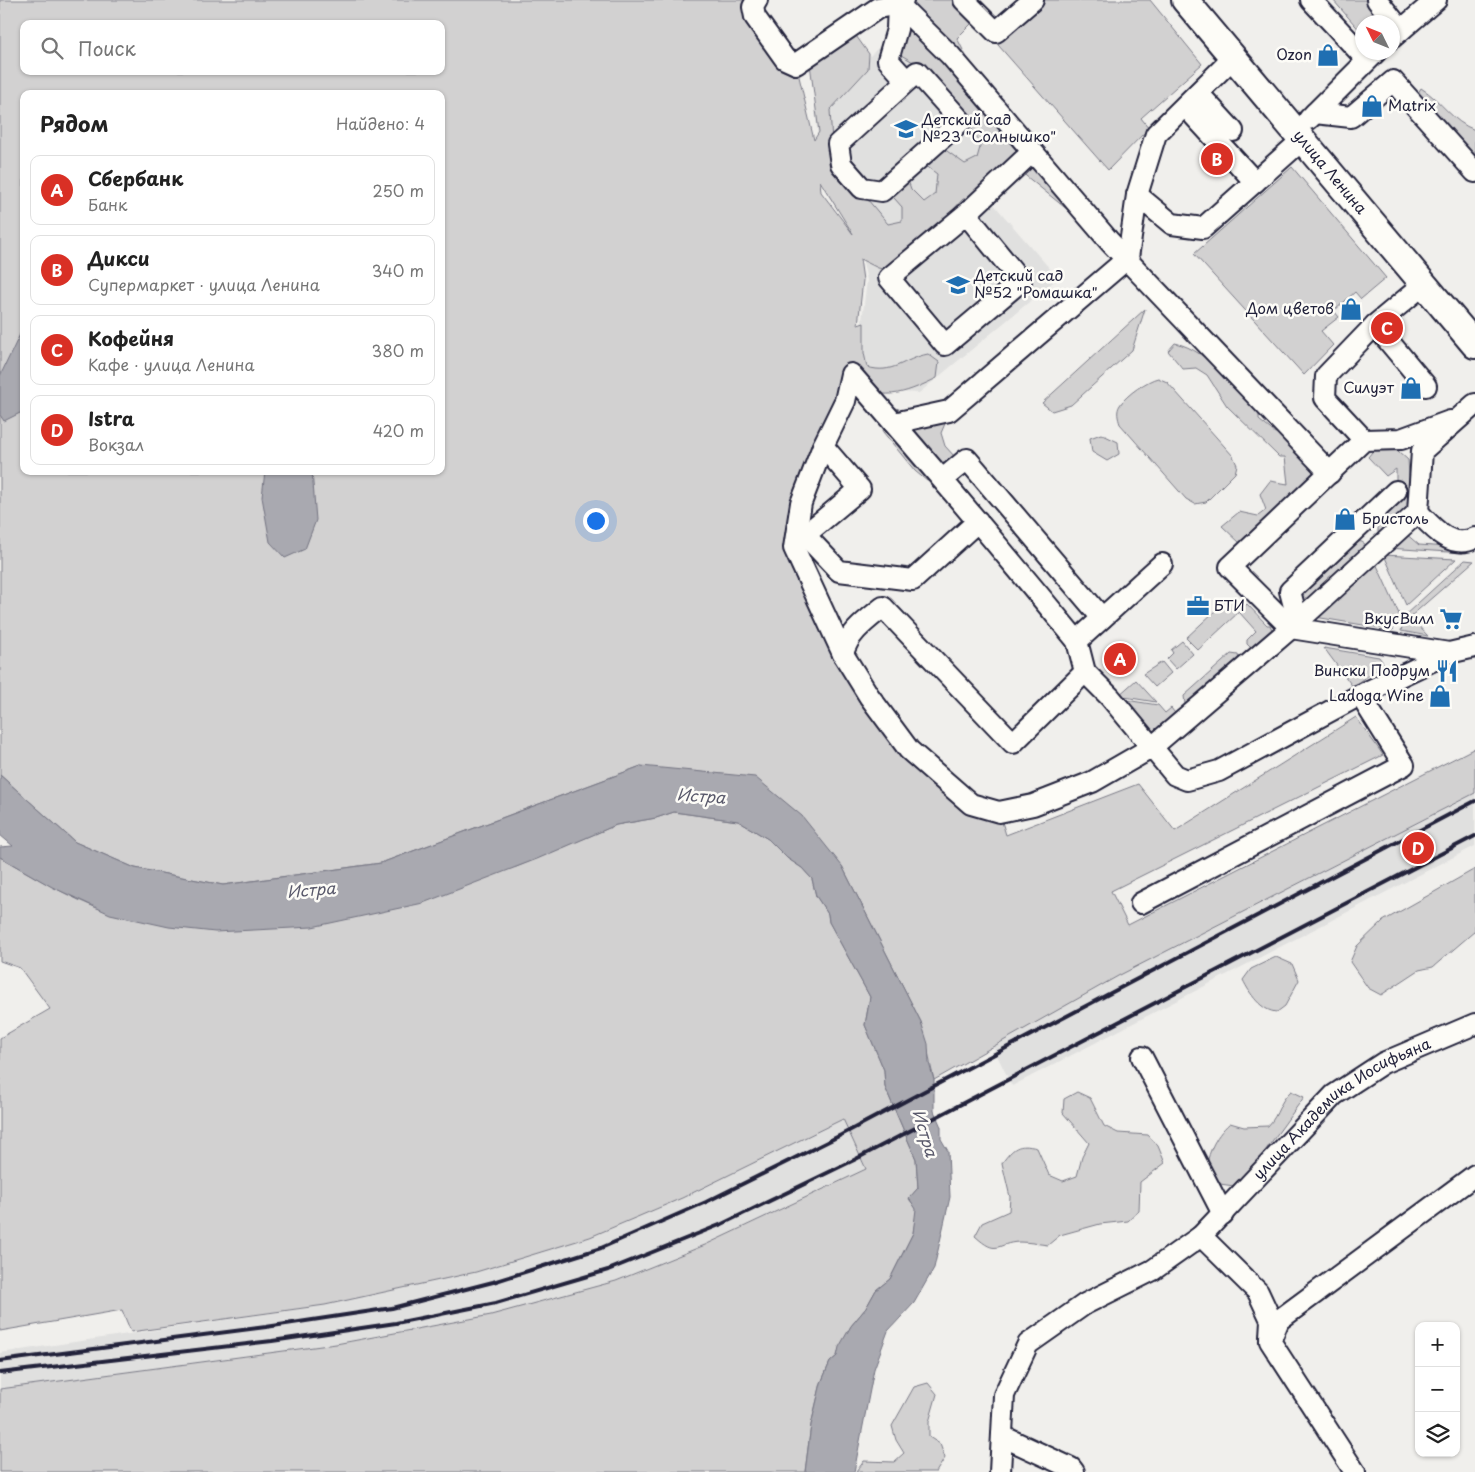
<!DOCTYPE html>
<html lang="ru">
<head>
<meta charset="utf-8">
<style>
  body { margin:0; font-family:"Playpen Sans",sans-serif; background:#f2f2f2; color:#222 }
  .controls { position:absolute; right:15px; bottom:15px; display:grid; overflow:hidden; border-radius:10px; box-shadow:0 1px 4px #0004 }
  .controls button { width:45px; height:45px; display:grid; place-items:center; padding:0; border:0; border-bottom:1px solid #e0e0e0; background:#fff; color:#222; font:25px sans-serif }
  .compass { position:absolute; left:1355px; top:15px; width:45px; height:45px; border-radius:50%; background:#fff; box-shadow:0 1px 4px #0004; rotate:313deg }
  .you { position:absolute; left:595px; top:520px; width:18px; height:18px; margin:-12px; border:4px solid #fff; border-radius:50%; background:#1a73e8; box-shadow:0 0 0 8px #1a73e833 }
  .badge { display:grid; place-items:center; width:32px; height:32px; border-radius:50%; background:#d93025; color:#fff; font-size:16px; font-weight:700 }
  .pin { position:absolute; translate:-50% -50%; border:2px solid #fff; box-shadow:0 1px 5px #0006 }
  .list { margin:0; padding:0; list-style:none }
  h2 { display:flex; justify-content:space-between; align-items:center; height:65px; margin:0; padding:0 20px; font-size:21px }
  h2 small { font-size:16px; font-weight:400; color:#767676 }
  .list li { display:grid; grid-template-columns:32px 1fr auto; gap:15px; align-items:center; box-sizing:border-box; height:70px; margin:0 10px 10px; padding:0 10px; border:1px solid #e0e0e0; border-radius:10px }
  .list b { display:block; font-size:19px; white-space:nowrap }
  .list p { margin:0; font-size:16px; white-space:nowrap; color:#767676 }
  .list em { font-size:16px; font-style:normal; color:#767676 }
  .icon { flex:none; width:28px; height:28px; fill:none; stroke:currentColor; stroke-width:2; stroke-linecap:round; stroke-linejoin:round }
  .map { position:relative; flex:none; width:1475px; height:1472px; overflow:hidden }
  .search { position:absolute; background:#fff; box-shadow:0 1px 4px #0004; left:20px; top:20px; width:425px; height:55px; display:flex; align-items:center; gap:12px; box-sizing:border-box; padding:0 18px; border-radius:10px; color:#767676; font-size:19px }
  .panel { position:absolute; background:#fff; box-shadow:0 1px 4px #0004; left:20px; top:90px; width:425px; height:385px; border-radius:10px }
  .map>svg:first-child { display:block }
  .built { fill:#e0e0df }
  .green { fill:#d2d1d1; stroke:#7a7a86; fill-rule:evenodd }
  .water { fill:#a9a9b0; stroke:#737381 }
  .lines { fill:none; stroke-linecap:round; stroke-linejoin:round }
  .minor-casing { stroke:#22223b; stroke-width:24 }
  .major-casing { stroke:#22223b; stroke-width:30 }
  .minor { stroke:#fdfcf7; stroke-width:20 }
  .major { stroke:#fdfcf7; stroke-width:26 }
  .rail { stroke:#22223b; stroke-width:4 }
  .labels { text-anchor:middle; stroke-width:5; stroke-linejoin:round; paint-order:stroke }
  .poi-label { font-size:15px; fill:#22223b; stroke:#fdfcf7; text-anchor:end }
  .street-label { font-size:15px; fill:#22223b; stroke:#fdfcf7 }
  .water-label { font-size:16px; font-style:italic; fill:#58586a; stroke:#fdfcf7 }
</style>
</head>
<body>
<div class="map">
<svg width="1475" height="1472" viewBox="0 0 1475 1472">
  <rect width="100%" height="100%" fill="#f0efec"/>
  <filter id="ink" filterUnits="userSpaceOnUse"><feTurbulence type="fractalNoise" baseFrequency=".02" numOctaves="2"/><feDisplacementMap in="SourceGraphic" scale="10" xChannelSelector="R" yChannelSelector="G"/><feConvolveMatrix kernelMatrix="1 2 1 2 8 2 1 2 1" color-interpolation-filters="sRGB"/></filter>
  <g filter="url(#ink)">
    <g class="built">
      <polygon points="897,29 1009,155 976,184 1058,278 919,393 874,391 856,369 867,280 858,240 825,191 815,111"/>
      <polygon points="1475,793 1475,846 1012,1086 992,1045 1118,976"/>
      <polygon points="843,1119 866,1169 705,1245 616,1281 491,1315 336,1344 0,1389 0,1353 325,1305 476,1272 590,1237 682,1198"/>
    </g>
    <g class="green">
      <path d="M0,0H757L753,7L796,64L814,140L819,132L810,64L854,33L869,54L868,69L830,110L833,158L888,224L902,221V207L879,181L906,175L911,189L924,202L935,194L937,174L925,165L940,146L965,164L977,158L981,144L971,128L920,66L889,48L885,34L890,21L915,28L913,0H973L974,21L957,38L968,60L969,75L1076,204L1074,215L1010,163L974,200L963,199L945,219L936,240L921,238L910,254L893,271L878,268L860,259L863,280L858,325L864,323V353L867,367C893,375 903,359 928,354L939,362L937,378C910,391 885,403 857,385L801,503L804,573L909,750L999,812L1006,835L1138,784L1175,831L1356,717L1383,755L1111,891L1128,925L1475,748V793L1118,976L934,1080C929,1061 927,1041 921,1022L842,866L641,766L381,863L223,885L135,868L75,842L0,775ZM24,24H441V71H24ZM24,94H441V471H24ZM820,181L853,234L821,192Z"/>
      <polygon points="1033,0 1150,0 1202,64 1141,118 1149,128 1108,170 991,37"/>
      <polygon points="1333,0 1367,0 1384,22 1362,22 1362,33"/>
      <path d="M1421,88C1442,101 1452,122 1475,130V176L1412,103Z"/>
      <polygon points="1292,167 1386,278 1361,299 1355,292 1334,311 1339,317 1321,331 1333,345 1304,375 1194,254"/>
      <polygon points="1145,309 1132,350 1071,405 1052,411 1042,403"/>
      <path d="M1175,343C1211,351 1232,389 1259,411V420L1275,433L1283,430L1312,468L1314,480L1241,544L1222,526L1239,512L1258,516L1266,510L1260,494L1270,481L1288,484L1285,457H1279L1227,406L1207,375L1196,368L1183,369L1168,351Z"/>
      <path d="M1158,378L1167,382L1233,456L1237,465L1235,473L1206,502L1195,504L1186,499L1120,424C1118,418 1116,411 1120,405C1126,395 1148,380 1158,378Z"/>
      <polygon points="896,408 909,413 947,419 941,433 945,446 955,457 951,476 927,481 915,471 883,432 885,417"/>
      <polygon points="1101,434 1118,442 1119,454 1107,461 1092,452 1090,438"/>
      <path d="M1376,447L1398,451L1408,460L1411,506L1380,539C1373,524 1386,514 1396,503V469L1386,476L1368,457Z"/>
      <polygon points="1404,532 1419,545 1463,548 1463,553 1388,548"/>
      <polygon points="1355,541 1362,542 1369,547 1303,606 1299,597 1301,590"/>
      <polygon points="1384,555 1456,559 1406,605"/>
      <polygon points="1465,560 1474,561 1410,617 1428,636 1401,631 1405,615"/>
      <polygon points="1375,561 1399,614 1393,630 1315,617"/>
      <polygon points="1230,597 1242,609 1247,604 1267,625 1270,625 1273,632 1252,649 1247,644 1247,640 1256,631 1239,612 1198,650 1186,638"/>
      <polygon points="1182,641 1193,654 1176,669 1167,659 1173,653 1171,650"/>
      <polygon points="1324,648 1379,657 1384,664 1353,687"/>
      <polygon points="1231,654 1238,655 1240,664 1192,705 1185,704 1184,696"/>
      <polygon points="1162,662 1171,673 1155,687 1143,674"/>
      <polygon points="1136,680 1156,702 1118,696"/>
      <polygon points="1119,699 1158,705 1165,713 1171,708 1178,717 1160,733 1151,734"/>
      <path d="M674,812L738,821L768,839L787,858L802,868L812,879L816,896L828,914L829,922L870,997L865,1025L884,1070L885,1087L916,1159L918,1188L909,1199L917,1209L913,1233L890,1279L876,1290L866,1308L851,1326L837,1356L830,1362L821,1383L811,1425L805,1472H0V1389L336,1344L491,1315L616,1281L705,1245L866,1169L843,1119L682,1198L590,1237L476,1272L325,1305L131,1332L122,1310L0,1331V1038L50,1009L20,968L0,961V857C42,881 85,908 132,919L516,867L616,825L656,818Z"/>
      <polygon points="1475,869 1475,931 1433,967 1419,970 1381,995 1368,988 1350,962 1357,946 1383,921"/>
      <path d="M1276,957L1292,964L1299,980L1285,1006L1277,1012C1261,1011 1250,994 1243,980L1251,969Z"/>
      <path d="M1291,1091L1304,1097L1252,1169L1234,1186L1220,1184L1206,1177C1206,1156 1214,1137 1230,1123L1244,1127L1268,1126C1280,1113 1278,1103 1291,1091Z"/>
      <path d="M1077,1092L1090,1098L1104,1126L1118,1133L1148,1135L1158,1146L1165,1163L1140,1182L1139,1211L1128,1221L1100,1224L1060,1235L1048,1245C1039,1244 1029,1242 1019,1242C996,1243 998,1257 975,1236L982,1223L1009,1211L1010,1197L1002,1163C1013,1148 1018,1143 1037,1148L1049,1175L1063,1181L1077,1176L1082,1157L1089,1143L1063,1113L1064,1099Z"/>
      <polygon points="928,1383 937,1394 929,1422 929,1437 940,1444 945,1458 936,1472 856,1472 864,1461 894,1462 904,1453 896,1440 892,1426 914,1387"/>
    </g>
    <g class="water">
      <polygon points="24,326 24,411 4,421 0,415 0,376"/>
      <polygon points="265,471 312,471 316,520 305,549 285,558 270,542 262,497"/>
      <polygon points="641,766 755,777 802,816 842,866 921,1022 928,1044 929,1063 934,1080 934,1111 941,1127 941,1139 948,1151 950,1197 934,1268 914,1303 888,1331 874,1369 854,1472 805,1472 811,1425 821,1383 830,1362 837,1356 839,1347 851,1326 866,1308 876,1290 890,1279 913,1233 916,1209 909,1198 918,1188 916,1159 885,1087 884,1070 865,1025 870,997 829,922 828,914 816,896 812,879 802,868 787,858 768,839 738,821 674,812 656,818 616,825 537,859 423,903 312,927 215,932 169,927 110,914 52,887 0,857 0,847 13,846 0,835 0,775 75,842 135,868 223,885 381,863"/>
    </g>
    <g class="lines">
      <defs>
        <g id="minor">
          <polyline points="757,0 753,7 755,17 785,59 796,64 878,8 898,4 897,29 888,60 907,81 838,144 841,164 862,188 882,191 961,121 917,72 907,81"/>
          <polyline points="903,0 898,4 950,55 1110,242 1330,473"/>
          <polyline points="964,0 996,32 1033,0"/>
          <polyline points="1311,0 1367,60"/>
          <polyline points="1377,0 1401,30"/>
          <polyline points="1392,38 1436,0"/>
          <polyline points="1198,93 1233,131"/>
          <polyline points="1185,106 1255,182"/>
          <polyline points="1315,113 1351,117 1393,81 1475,172"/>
          <polyline points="1309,119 1376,52"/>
          <polyline points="1137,195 1172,224 1203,228 1302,140"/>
          <polyline points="966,214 1021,281 945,345 889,278 966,214 1032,152"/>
          <polyline points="1375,325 1426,386"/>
          <polyline points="1450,421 1401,439 1364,440 1230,567 1291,628 1449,653 1475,647"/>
          <polyline points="894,423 949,411 1128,258 1137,195 1156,134 1233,58"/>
          <polyline points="1364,440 1325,398 1326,376 1375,325 1423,285"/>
          <polyline points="823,446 801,503 794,548 843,654 869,696 909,750 971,804 999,812 1033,805 1092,782 1151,748 1291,628 1418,512 1422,451 1475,404"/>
          <polyline points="943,479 967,459 1102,618"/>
          <path d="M1418,512C1433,528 1451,550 1475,538"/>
          <path d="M978,521L913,580L839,571L805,535L860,489L823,446L845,401L851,374C928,462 1003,551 1077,641"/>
          <polyline points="1162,564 1077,641 1085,672 1110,697 1175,775 1187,780 1219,771 1360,695 1449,653"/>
          <polyline points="1298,622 1290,591 1396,491"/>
          <path d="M843,654C848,633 867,620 883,607L1013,743L1085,672"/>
          <polyline points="1141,903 1404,765 1360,695"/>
          <polyline points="1142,1057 1223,1214"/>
          <polyline points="1201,1236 1258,1292 1271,1320 1270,1337"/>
          <polyline points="1002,1436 1071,1468 1074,1472"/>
          <path id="s1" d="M1000,1472L1004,1395L1028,1344L1085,1304L1153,1270L1201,1236L1334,1095L1383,1063L1475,1024"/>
          <polyline points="1355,1472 1270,1341 1279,1320 1475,1175"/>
        </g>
        <g id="major">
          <path id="s2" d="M1185,0L1475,345"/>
        </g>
      </defs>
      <use href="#minor" class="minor-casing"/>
      <use href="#major" class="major-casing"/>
      <use href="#minor" class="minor"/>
      <use href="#major" class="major"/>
      <g class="rail">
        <polyline points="0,1361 266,1327 392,1308 493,1282 601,1248 706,1202 841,1135 1475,801"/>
        <polyline points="0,1373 272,1341 396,1323 496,1303 608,1270 722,1224 854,1160 1475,836"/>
      </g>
    </g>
  </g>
  <defs>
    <symbol id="shop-bare" viewBox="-9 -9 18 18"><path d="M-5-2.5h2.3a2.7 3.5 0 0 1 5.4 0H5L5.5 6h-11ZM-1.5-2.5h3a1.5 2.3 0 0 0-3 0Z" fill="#1f6fb2" stroke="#fdfcf7" stroke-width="2.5" paint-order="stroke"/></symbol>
    <symbol id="school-bare" viewBox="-9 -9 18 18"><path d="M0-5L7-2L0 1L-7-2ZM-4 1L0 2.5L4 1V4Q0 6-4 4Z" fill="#1f6fb2" stroke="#fdfcf7" stroke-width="2.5" paint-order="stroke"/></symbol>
    <symbol id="office-bare" viewBox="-9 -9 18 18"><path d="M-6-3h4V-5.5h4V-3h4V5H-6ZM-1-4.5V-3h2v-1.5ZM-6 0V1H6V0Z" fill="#1f6fb2" stroke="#fdfcf7" stroke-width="2.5" paint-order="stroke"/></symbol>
    <symbol id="supermarket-bare" viewBox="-9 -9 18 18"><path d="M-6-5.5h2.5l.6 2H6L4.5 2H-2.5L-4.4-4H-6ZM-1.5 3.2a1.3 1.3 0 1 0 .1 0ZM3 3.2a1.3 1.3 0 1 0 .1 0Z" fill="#1f6fb2" stroke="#fdfcf7" stroke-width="2.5" paint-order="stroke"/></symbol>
    <symbol id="restaurant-bare" viewBox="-9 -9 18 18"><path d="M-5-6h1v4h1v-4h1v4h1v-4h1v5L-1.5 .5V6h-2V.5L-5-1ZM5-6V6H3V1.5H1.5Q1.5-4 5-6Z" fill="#1f6fb2" stroke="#fdfcf7" stroke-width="2.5" paint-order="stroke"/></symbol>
  </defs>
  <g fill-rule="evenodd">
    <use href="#shop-bare" x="1312" y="39" width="32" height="32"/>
    <use href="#shop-bare" x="1356" y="90" width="32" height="32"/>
    <use href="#school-bare" x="890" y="113" width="32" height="32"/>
    <use href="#school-bare" x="942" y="269" width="32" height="32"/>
    <use href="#shop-bare" x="1335" y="293" width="32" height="32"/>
    <use href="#shop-bare" x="1395" y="372" width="32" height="32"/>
    <use href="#shop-bare" x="1329" y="503" width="32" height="32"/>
    <use href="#office-bare" x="1182" y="590" width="32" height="32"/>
    <use href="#supermarket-bare" x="1435" y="603" width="32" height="32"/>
    <use href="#restaurant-bare" x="1431" y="655" width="32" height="32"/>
    <use href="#shop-bare" x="1424" y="680" width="32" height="32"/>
  </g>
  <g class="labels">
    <g class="poi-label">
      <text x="1312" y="60">Ozon</text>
      <text x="1388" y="111" text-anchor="start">Matrix</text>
      <text x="922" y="125" text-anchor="start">Детский сад<tspan x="922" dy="17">№23 "Солнышко"</tspan></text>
      <text x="974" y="281" text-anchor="start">Детский сад<tspan x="974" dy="17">№52 "Ромашка"</tspan></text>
      <text x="1334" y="314">Дом цветов</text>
      <text x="1394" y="393">Силуэт</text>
      <text x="1362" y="524" text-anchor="start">Бристоль</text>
      <text x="1214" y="611" text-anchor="start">БТИ</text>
      <text x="1434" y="624">ВкусВилл</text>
      <text x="1430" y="676">Вински Подрум</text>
      <text x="1424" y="701">Ladoga Wine</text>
    </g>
    <g class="street-label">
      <text dy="5" stroke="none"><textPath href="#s2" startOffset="225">улица Ленина</textPath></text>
      <text dy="5" stroke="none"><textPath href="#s1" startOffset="530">улица Академика Иосифьяна</textPath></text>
    </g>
    <g class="water-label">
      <text transform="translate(701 796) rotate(4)" y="6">Истра</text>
      <text transform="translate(311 890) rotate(-5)" y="6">Истра</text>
      <text transform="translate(925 1133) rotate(73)" y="6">Истра</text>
    </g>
  </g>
</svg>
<div class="controls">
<button>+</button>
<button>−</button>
<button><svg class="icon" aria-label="layers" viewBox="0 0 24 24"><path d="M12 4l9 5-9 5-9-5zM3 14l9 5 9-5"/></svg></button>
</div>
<svg class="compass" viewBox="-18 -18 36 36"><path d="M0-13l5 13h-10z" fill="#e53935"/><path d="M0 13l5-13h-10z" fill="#767676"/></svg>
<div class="you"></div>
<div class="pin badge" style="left:1120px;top:659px">A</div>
<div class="pin badge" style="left:1217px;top:159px">B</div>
<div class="pin badge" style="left:1387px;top:328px">C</div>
<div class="pin badge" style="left:1418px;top:848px">D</div>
<div class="search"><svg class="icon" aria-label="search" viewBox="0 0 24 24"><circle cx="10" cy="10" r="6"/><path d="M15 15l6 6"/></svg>Поиск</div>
<section class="panel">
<h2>Рядом<small>Найдено: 4</small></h2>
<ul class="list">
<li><span class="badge">A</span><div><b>Сбербанк</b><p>Банк</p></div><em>250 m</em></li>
<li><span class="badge">B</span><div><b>Дикси</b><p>Супермаркет · улица Ленина</p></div><em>340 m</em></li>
<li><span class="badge">C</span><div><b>Кофейня</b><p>Кафе · улица Ленина</p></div><em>380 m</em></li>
<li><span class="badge">D</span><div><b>Istra</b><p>Вокзал</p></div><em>420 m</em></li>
</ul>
</section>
</div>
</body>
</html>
